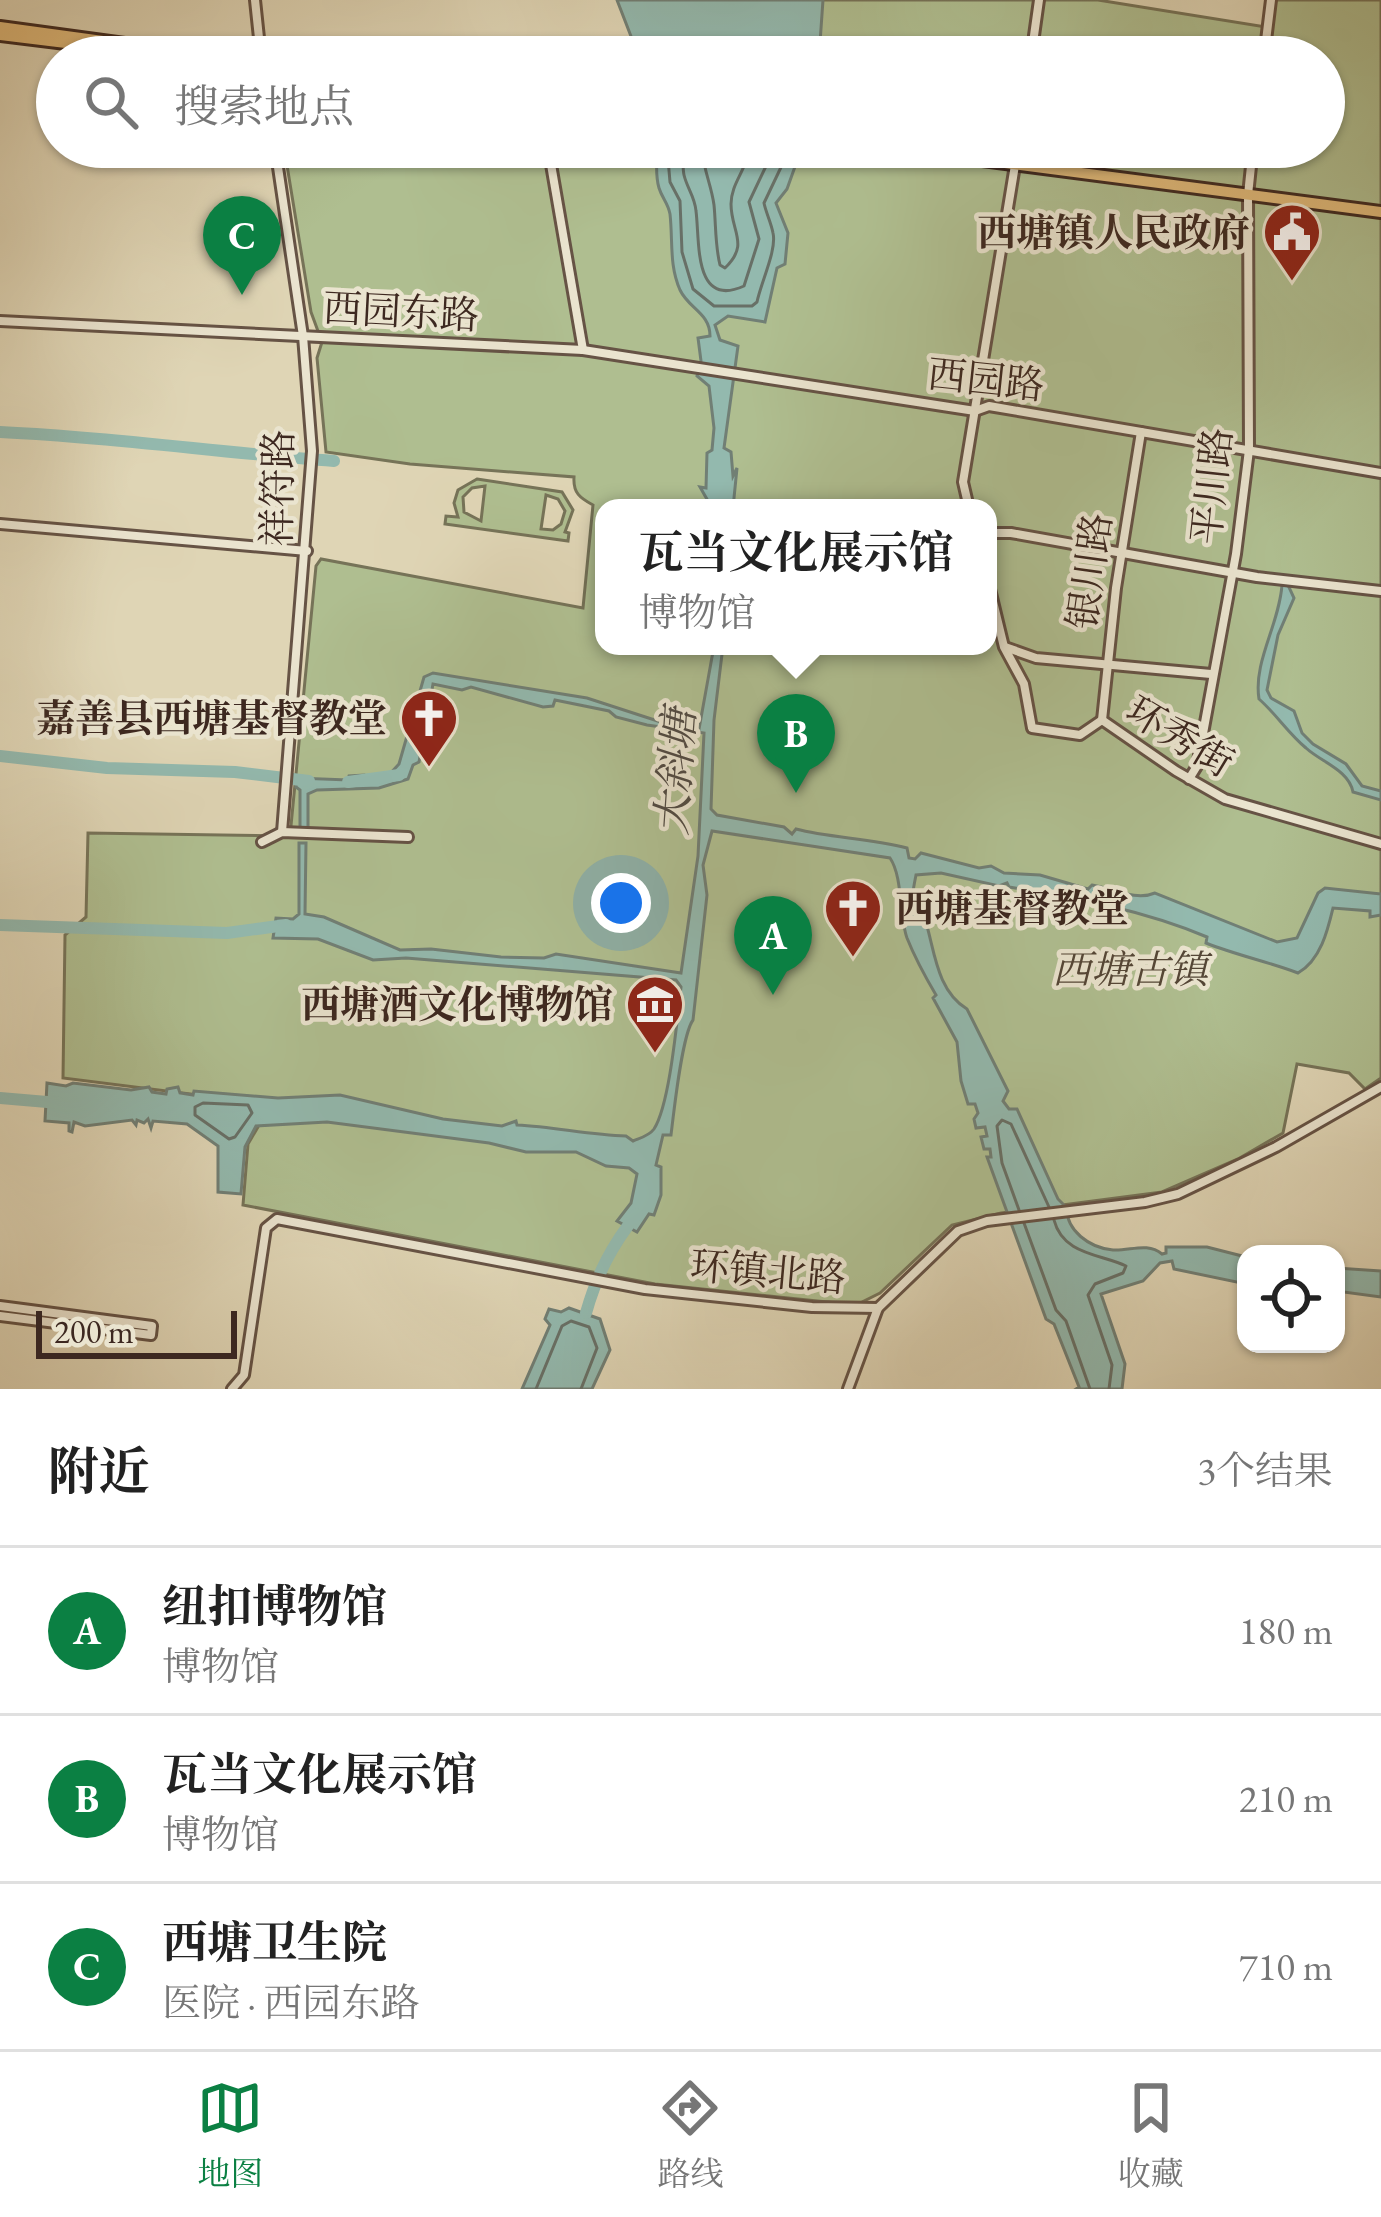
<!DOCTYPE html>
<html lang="zh">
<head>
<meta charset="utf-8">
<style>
  body { margin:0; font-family:"EB Garamond","Noto Serif SC",serif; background:#f6f6f6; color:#222 }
  .controls { position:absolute; right:36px; bottom:36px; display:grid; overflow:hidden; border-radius:24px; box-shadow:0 3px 9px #0004 }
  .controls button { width:108px; height:108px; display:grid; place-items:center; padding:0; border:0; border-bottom:3px solid #e0e0e0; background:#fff; color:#222; font:60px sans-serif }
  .scale { position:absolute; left:36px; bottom:30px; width:201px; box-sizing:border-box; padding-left:12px; border:6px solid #3d2820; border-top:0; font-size:33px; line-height:42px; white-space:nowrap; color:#3d2820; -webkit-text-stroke:9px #eae4cf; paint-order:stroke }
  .you { position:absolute; left:621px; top:903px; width:42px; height:42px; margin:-30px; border:9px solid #fff; border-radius:50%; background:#1a73e8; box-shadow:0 0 0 18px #1a73e833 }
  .badge { display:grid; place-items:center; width:78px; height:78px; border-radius:50%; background:#0b8043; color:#fff; font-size:39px; font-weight:700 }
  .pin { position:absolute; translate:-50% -99px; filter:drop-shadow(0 3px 6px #0008) }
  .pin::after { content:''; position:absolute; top:63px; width:42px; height:36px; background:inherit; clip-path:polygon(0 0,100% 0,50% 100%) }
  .popup { position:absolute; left:595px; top:499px; width:402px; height:156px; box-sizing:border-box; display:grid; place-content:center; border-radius:24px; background:#fff; filter:drop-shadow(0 3px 9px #0005); font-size:39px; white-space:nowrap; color:#767676 }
  .popup b { font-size:45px; color:#222 }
  .popup::after { content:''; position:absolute; left:50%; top:100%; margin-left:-24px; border:24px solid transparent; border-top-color:#fff }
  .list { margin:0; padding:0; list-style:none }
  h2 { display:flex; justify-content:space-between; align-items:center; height:156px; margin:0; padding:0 48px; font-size:51px }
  h2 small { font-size:39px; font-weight:400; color:#767676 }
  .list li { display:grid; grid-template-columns:78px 1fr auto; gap:36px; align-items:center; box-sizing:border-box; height:168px; padding:0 48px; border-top:3px solid #e0e0e0 }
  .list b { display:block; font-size:45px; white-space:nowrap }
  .list p { margin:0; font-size:39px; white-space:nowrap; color:#767676 }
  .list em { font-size:39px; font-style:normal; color:#767676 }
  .icon { flex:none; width:66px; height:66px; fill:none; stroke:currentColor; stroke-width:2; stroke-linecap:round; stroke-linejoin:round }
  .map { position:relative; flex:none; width:1381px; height:1389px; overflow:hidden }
  .search { position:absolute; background:#fff; box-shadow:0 3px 9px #0004; left:36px; right:36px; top:36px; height:132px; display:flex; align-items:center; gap:30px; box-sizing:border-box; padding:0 42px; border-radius:66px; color:#767676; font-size:45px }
  .sheet { height:660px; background:#fff }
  nav { display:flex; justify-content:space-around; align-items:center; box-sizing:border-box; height:168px; border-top:3px solid #e0e0e0; background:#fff; font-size:33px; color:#767676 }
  nav a { display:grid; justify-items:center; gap:6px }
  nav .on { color:#0b8043 }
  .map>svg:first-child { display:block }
  .green { fill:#afbe90; stroke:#767358; stroke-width:3; fill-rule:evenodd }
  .water { fill:#93b9ae; stroke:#717f75; stroke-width:3 }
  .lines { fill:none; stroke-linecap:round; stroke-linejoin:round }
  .shore { stroke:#687067; stroke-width:3 }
  .river { stroke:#93b9ae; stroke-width:12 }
  .minor-casing { stroke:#665345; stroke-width:14 }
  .major-casing { stroke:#3d2820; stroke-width:16 }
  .minor { stroke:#eae4cf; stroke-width:8 }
  .major { stroke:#e0ba7a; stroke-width:10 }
  .labels { text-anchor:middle; stroke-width:9; stroke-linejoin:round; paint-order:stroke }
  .poi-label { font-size:39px; font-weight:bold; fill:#3d2820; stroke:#eae4cf; text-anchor:end }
  .street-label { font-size:39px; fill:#3d2820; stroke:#eae4cf }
  .park-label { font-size:39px; font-style:italic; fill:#544636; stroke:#eae4cf }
  .water-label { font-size:42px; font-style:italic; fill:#524c44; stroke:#eae4cf }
</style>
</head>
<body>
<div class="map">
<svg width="1381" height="1389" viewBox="0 0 1381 1389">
  <rect width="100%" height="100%" fill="#dfd5b5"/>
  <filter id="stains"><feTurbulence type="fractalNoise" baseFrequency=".00167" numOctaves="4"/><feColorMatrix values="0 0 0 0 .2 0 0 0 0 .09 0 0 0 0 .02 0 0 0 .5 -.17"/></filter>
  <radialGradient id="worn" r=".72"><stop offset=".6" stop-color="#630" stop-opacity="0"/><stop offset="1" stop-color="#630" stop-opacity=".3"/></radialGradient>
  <g class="green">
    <path d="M818,0H1098L1272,28L1276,0H1381V1078L1365,1089L1349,1073L1297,1064L1283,1133L1238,1159L1162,1192L1001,1213L952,1225L880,1293L856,1305L655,1284L243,1205L248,1144L258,1127L262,1103L63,1078L65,935L86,917L88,833L290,836L316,566L321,559L583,608L593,505C580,498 573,493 574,477L410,464L326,452L317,358L322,342L311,312L284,147L805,151L806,147H1324V57H813ZM604,508H988V646H604Z"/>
    <path d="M477,479L562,492L573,510L565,532L569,533L568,541L445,524L446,516L458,517L454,503L458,490ZM485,486L481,521L464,512L463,497L472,488ZM546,495L558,499L565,511L561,524L553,530L541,529Z"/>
  </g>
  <g class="water">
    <polygon points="617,0 823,0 819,57 639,57"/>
    <path d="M649,147H791L797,161L787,189L776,203L788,233L785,264L777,268L765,322L728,316L715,325L720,340L738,346L724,448L731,452L733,476L737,468L733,508H719L716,502L708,501L700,487L706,488L707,453L712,450L714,428L709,386L697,376L701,361L698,338L710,336C710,313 689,309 680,290C669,265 673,241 670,214C668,203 662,198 659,188C655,175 657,162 657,149L652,152Z"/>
    <path d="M1282,585H1288L1294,598L1278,635L1267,690L1271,698L1294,711L1302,733L1313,744L1346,764L1362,786L1381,791V800L1353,792C1349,770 1321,762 1306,748C1288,733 1277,715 1259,699C1253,662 1279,625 1282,585Z"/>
    <path d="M714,646H723L714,720L711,809L717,815L784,827L792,834L796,829C830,838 870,838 907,848L909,858L915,859L921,853L979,868L991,866L1004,873L1040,875L1088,889L1092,885C1114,889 1136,901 1155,893L1277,942L1297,938L1318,893L1325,888L1381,894V915L1370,917V911L1333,908C1328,929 1321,960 1298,973C1269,962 1236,955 1206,943L1207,937C1143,910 1077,898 1009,887L1007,883L999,886L941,873L916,875C915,880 913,891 913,893C913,906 923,913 927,926C935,955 938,991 967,1009L1008,1091L1003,1101L1009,1109H1017L1058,1199L1067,1208C1066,1230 1089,1248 1113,1250C1131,1251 1147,1242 1162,1254L1166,1253V1247H1207L1246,1257V1284L1174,1269L1172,1261L1160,1263L1143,1281L1101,1294L1125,1364L1122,1389H1076L1079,1387L1054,1324L1046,1319L987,1157H991L990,1149H984L981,1137L987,1136L985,1127L976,1128L974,1119L978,1113L975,1104H968L961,1081L957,1042L933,998L936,995C923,973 915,958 907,938C899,916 903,877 890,858L712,831L703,865L707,895L693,1020C682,1035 674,1111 671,1135H663L656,1165L661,1167V1195L654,1215L649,1214L637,1232L617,1221L631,1203L637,1174L629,1168L606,1166L576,1152H526L489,1143L327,1122L256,1126L245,1147L241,1194L218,1192V1146L187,1124L153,1121L151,1128L148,1119L144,1123L137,1120L136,1125L132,1120L85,1126L74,1122L72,1132L69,1131V1123L45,1121L47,1083L66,1086L73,1083L131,1090L149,1087L152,1092L166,1094L167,1089L178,1087L180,1093L193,1095L194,1091L278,1098L340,1095L443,1119L502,1126L516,1121L517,1125C556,1127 589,1135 626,1136L633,1141C640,1138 649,1136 654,1129C670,1104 677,1019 681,987L676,980L406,958L373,960L318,939L273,938L276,918L293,919L299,914V843H306L305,914L324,917L400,950L431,949L501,957L544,958L556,954L681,973L698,856L704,733L647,725L616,717L609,711L555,700L553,706L543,707L471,687L462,690L433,684L419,762L413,765L408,779L379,788L317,790L308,794V830H300V790L296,787L297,778L348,780L349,776L364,775L365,782L386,778L399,764L424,677L433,673L587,698L670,725L699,729Z"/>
    <polygon points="1336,1268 1381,1271 1381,1297 1336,1291"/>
    <polygon points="569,1308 600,1319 610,1350 592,1389 522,1389 550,1325 545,1319 549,1309 561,1312"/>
  </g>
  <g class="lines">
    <g class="shore">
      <path d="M667,147L670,182L680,201L682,252L693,289L714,306H752L757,302C761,282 777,250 773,233C771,222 766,213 764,203L783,163L781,147"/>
      <path d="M683,147C684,156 682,166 684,175C687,188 695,197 696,211C700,241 693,309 744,286L759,239L749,202L767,164L766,147"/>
      <path d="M702,147C703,170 711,183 714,205C716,225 715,245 720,265L725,268C750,244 731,232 731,204C731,182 749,168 748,147"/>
      <polygon points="203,1103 248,1105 252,1113 235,1137 229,1139 195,1115 195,1107"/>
      <polyline points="1019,1210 1002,1163 997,1126 1002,1120 1011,1124 1049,1207"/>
      <path d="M1054,1220C1063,1255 1101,1254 1126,1266L1123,1273L1095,1284L1088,1295L1112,1365L1109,1389"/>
      <polyline points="1024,1223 1056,1310 1066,1321 1090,1389"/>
      <polyline points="536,1389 562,1326 571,1321 589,1327 597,1348 581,1389"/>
    </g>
    <g class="river">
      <path d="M0,432C112,437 222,453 334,461"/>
      <polyline points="0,756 107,768 235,772 309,781"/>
      <polyline points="348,782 399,775"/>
      <polyline points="0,925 227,933 286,925"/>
      <polyline points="0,1098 59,1103"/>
      <path d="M586,1313C597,1274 612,1245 637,1214"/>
    </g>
    <defs>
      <g id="minor">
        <polyline points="255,0 261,57"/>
        <polyline points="1031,57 1039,0"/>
        <polyline points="1264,57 1271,0"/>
        <polyline points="275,147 303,336 312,451 282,832"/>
        <polyline points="548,147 583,350"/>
        <polyline points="0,321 583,350 975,411 989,406 1381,473"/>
        <polyline points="969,508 963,482 1018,147"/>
        <polyline points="0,524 307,551"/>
        <polyline points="988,533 1011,533 1257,577 1381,591"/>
        <polyline points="988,581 1004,647 1024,684 1032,728 1080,735 1102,720 1176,771 1225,799 1381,844"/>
        <polyline points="1005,647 1036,658 1211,674"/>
        <polyline points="1102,720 1116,588 1141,432"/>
        <polyline points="1189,779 1197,766 1236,554 1249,450 1248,195 1253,147"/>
        <polyline points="262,842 282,832 408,837"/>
        <polyline points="0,1306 152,1326 151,1335 0,1316"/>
        <polyline points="232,1389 244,1375 266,1228 277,1219 645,1289 812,1307 878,1308"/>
        <polyline points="848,1389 878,1308 958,1231 987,1221 1145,1202 1178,1194 1276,1147 1381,1087"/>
      </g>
      <g id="major">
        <polyline points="0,27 220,57"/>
        <polyline points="0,35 74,44"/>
        <polyline points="882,147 1381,212"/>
      </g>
    </defs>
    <use href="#minor" class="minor-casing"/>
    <use href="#major" class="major-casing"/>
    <use href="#minor" class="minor"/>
    <use href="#major" class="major"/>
  </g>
  <defs>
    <symbol id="civic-pin" viewBox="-11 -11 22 30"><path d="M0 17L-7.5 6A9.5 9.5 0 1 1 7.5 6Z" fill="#8f2418" stroke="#eae4cf"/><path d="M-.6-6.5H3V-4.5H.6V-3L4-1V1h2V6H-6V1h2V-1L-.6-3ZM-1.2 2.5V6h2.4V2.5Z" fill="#fff"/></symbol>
    <symbol id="church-pin" viewBox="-11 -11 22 30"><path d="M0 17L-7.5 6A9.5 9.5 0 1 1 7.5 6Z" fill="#8f2418" stroke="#eae4cf"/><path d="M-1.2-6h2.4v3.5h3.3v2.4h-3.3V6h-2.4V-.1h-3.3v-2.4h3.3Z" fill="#fff"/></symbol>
    <symbol id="museum-pin" viewBox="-11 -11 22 30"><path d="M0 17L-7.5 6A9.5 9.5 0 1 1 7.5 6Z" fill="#8f2418" stroke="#eae4cf"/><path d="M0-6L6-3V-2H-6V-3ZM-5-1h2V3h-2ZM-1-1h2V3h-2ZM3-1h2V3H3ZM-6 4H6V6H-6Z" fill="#fff"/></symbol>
  </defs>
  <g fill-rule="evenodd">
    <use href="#civic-pin" x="1259" y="199" width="66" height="90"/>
    <use href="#church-pin" x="396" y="685" width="66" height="90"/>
    <use href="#church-pin" x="820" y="875" width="66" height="90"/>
    <use href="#museum-pin" x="622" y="971" width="66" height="90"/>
  </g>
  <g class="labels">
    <g class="poi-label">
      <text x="1250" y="246">西塘镇人民政府</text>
      <text x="387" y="732">嘉善县西塘基督教堂</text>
      <text x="895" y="922" text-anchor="start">西塘基督教堂</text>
      <text x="613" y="1018">西塘酒文化博物馆</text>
    </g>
    <g class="street-label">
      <text transform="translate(401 311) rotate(3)" y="14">西园东路</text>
      <text transform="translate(986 379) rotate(6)" y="14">西园路</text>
      <text transform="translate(1211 486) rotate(-84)" y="14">平川路</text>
      <text transform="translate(277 488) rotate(-89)" y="14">祥符路</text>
      <text transform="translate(1089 571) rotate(-82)" y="14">银川路</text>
      <text transform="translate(1180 736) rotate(31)" y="14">环秀街</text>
      <text transform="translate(768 1271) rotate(5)" y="14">环镇北路</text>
    </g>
    <g class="park-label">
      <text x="1130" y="983">西塘古镇</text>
    </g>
    <g class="water-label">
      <text transform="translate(675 772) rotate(-86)" y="15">大斜塘</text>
    </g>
  </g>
  <rect width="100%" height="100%" filter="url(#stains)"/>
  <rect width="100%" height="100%" fill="url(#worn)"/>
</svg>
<div class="controls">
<button><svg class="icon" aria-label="locate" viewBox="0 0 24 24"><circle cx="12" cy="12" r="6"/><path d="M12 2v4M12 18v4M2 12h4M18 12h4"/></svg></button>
</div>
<div class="scale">200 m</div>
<div class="you"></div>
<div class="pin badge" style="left:773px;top:995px">A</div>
<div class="pin badge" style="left:796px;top:793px">B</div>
<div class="popup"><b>瓦当文化展示馆</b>博物馆</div>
<div class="pin badge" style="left:242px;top:295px">C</div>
<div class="search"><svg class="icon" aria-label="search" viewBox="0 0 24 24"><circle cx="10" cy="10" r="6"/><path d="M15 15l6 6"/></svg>搜索地点</div>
</div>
<section class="sheet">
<h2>附近<small>3个结果</small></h2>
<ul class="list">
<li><span class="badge">A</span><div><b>纽扣博物馆</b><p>博物馆</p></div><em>180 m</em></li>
<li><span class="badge">B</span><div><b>瓦当文化展示馆</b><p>博物馆</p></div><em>210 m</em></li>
<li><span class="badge">C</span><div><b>西塘卫生院</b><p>医院 · 西园东路</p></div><em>710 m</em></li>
</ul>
</section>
<nav>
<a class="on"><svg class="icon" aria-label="map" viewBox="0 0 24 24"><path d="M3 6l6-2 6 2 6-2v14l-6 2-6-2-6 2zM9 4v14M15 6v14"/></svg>地图</a>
<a><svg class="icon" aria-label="directions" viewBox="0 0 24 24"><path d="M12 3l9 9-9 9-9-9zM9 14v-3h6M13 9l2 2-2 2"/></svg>路线</a>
<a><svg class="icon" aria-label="saved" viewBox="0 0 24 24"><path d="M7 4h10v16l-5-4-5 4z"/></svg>收藏</a>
</nav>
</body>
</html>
